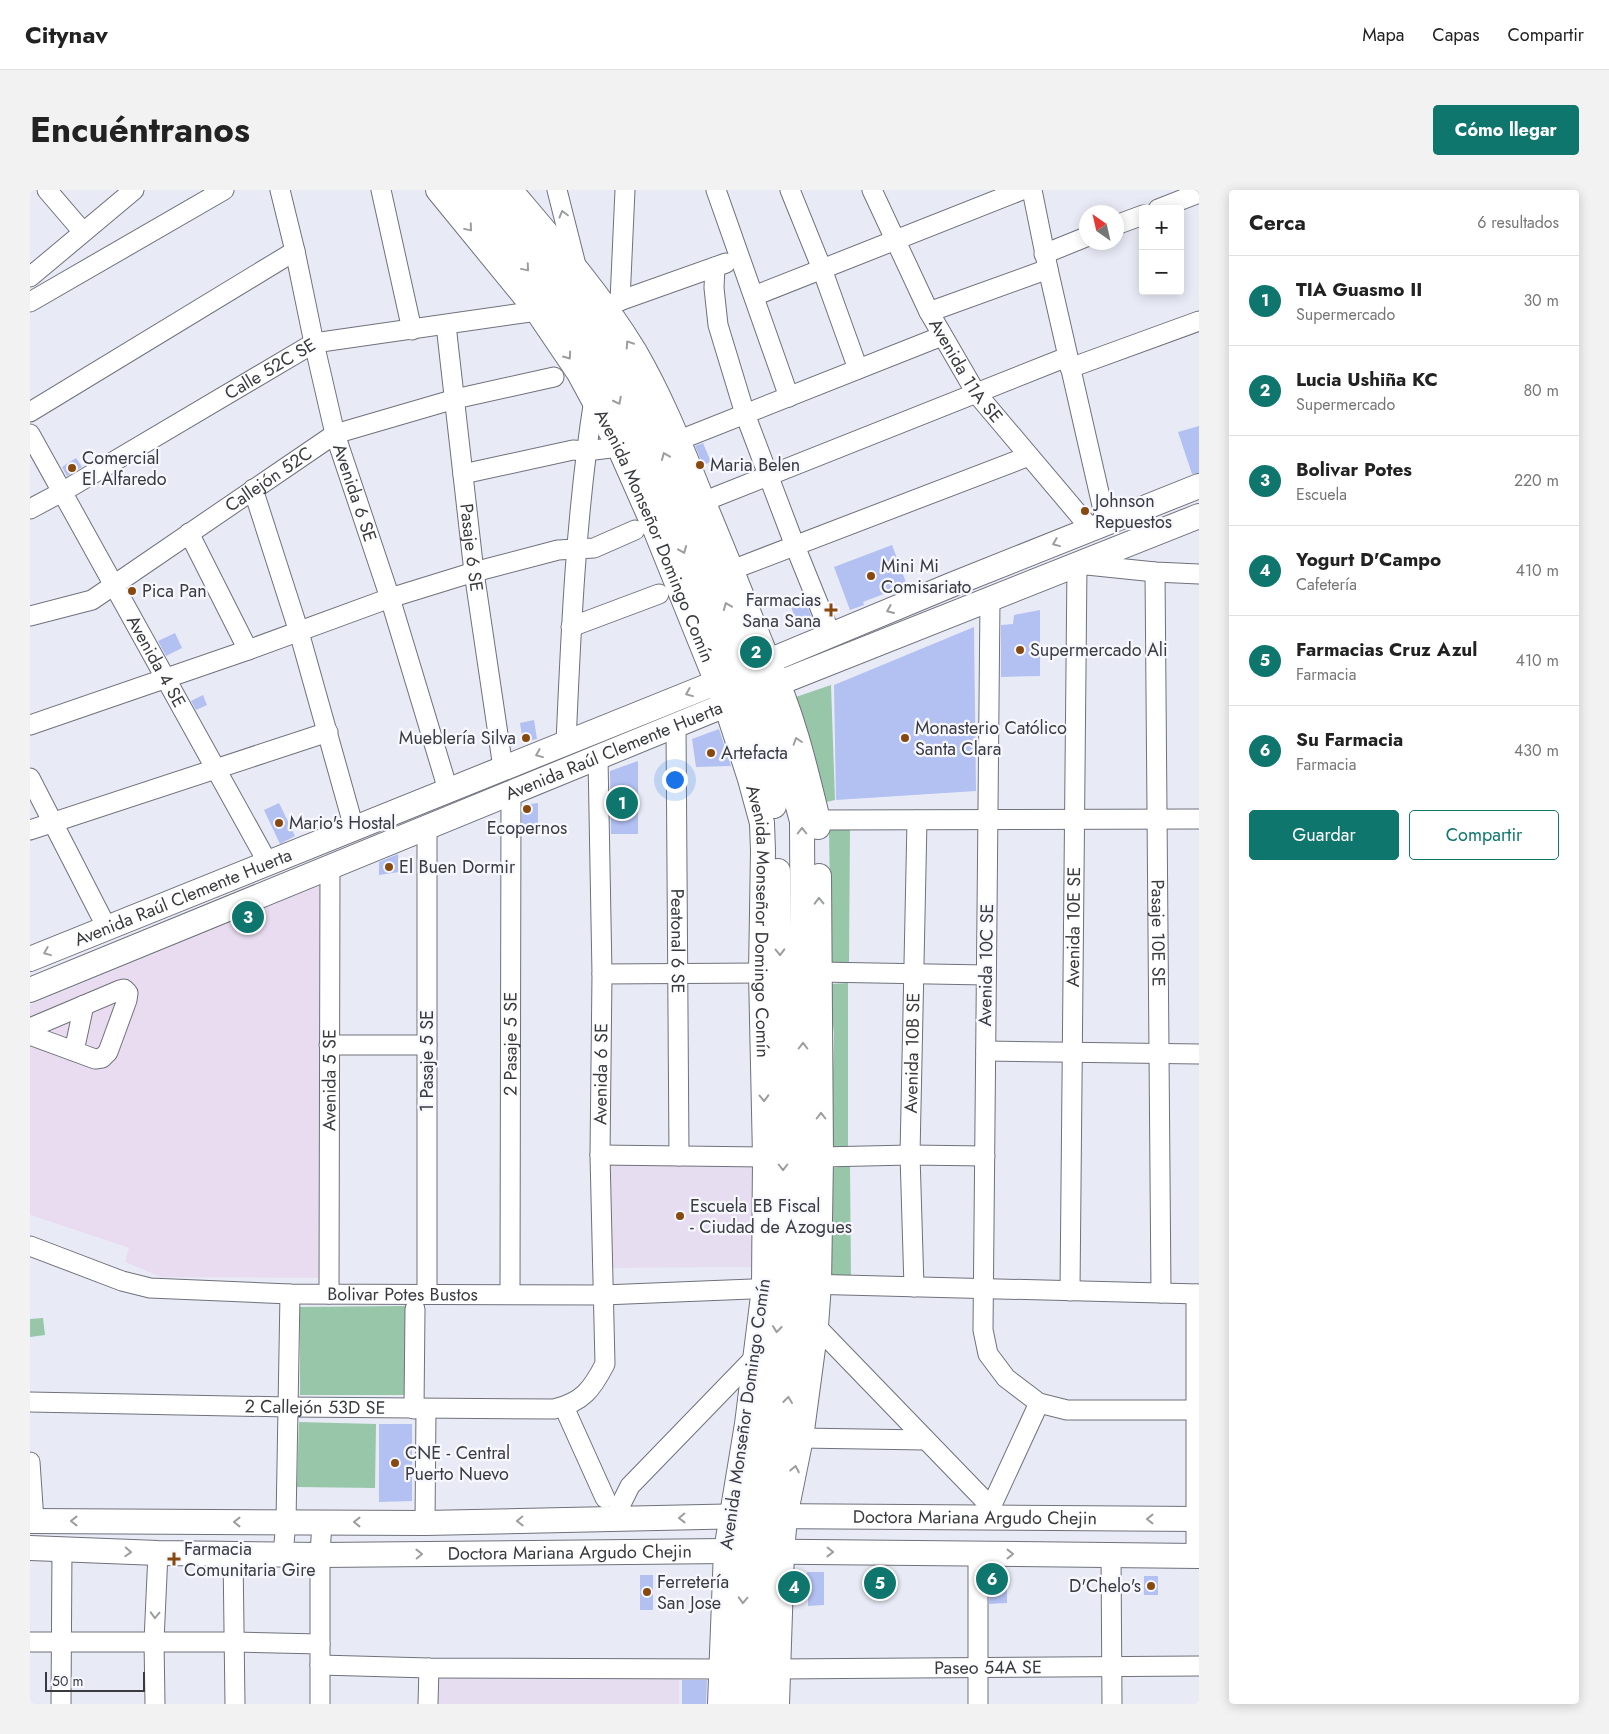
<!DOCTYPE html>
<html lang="es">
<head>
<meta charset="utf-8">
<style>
  body { margin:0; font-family:Jost,sans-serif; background:#f2f2f2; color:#222 }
  .controls { position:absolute; right:15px; top:15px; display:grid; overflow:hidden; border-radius:5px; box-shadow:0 2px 12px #0003 }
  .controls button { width:45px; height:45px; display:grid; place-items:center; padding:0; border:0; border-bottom:1px solid #e0e0e0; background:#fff; color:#222; font:25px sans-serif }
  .compass { position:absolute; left:1049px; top:15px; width:45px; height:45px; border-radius:50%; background:#fff; box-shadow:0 2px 12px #0003; rotate:326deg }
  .scale { position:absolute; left:15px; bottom:12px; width:100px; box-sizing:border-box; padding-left:5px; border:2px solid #393b3f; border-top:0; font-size:14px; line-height:18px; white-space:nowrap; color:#393b3f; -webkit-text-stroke:4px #f7f8ff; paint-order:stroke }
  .you { position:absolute; left:644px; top:589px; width:18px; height:18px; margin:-12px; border:4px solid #fff; border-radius:50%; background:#1a73e8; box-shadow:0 0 0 8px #1a73e833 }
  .badge { display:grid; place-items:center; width:32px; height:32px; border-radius:50%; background:#0f766e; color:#fff; font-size:16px; font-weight:700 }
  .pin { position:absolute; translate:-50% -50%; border:2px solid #fff; box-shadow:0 1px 5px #0006 }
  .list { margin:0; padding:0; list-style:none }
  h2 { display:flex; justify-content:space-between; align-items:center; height:65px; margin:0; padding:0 20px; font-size:21px }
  h2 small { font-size:16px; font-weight:400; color:#767676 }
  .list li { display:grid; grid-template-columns:32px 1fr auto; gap:15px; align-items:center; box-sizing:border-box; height:90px; padding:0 20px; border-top:1px solid #e0e0e0 }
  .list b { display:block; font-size:19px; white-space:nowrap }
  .list p { margin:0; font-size:16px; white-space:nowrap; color:#767676 }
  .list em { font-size:16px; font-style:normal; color:#767676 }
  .actions { display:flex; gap:10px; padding:15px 20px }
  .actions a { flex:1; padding:11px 0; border:1px solid #0f766e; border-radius:5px; text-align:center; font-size:18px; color:#0f766e }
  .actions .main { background:#0f766e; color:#fff }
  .map { position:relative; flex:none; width:1169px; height:1514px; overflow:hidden; border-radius:5px }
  header { display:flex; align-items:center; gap:30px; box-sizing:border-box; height:70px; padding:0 25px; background:#fff; border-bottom:1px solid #e0e0e0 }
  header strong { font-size:24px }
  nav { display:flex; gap:28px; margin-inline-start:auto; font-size:18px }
  .intro { display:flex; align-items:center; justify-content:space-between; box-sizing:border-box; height:120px; padding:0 30px }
  h1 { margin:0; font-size:35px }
  .button { padding:12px 22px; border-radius:5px; background:#0f766e; color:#fff; font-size:18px; font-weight:700 }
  main { display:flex; gap:30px; padding:0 30px }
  aside { flex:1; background:#fff; border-radius:5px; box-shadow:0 2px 12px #0003 }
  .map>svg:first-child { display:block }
  .commercial { fill:#e9dcf0 }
  .education { fill:#e7ddf1 }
  .green { fill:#97c6a8 }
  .building { fill:#b3c0f2 }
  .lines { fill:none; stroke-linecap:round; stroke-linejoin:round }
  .minor-casing { stroke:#6f717b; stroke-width:21 }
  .major-casing { stroke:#6f717b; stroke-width:26 }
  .minor { stroke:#fff; stroke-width:19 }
  .major { stroke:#fff; stroke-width:24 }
  .oneway { stroke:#9c9d9f }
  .poi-dot { fill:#88490f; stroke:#f7f8ff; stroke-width:2 }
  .labels { text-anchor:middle; stroke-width:4.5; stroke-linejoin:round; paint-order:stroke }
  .street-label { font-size:18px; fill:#393b3f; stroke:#f7f8ff }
  .poi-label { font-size:18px; fill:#393b3f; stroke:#f7f8ff; text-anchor:start }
</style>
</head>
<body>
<header>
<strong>Citynav</strong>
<nav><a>Mapa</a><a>Capas</a><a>Compartir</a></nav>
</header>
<div class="intro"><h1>Encuéntranos</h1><a class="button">Cómo llegar</a></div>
<main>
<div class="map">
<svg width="1169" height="1514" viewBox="0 0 1169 1514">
  <rect width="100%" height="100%" fill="#e8ebf6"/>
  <polygon class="commercial" points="293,694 289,784 291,1088 131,1087 95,1072 99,1058 0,1025 0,815"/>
  <g class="education">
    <polygon points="724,974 724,1077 577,1078 577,975"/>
    <polygon points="407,1486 649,1489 649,1514 407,1514"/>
  </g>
  <g class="green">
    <polygon points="801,495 805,610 792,613 763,508"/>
    <polygon points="820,636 819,773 801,774 799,638"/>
    <polygon points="818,793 818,959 799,957 802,923 804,844 799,794"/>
    <polygon points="820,976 821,1089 799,1088 799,978"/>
    <polygon points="377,1116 377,1205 270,1205 270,1117"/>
    <polygon points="13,1128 15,1145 0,1147 0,1129"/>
    <polygon points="269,1232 346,1234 345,1298 267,1297"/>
  </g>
  <g class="building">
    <polygon points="1169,236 1169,283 1162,284 1148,242"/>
    <polygon points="673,253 681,272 673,275 665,256"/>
    <polygon points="46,268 52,277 37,286 32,277"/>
    <polygon points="862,355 877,395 833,412 834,415 820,420 804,377"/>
    <polygon points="776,412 783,431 768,436 761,417"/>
    <polygon points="1010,420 1010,486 971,487 971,435 983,434 984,425"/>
    <polygon points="944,437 946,601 806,610 804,495"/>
    <polygon points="145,443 152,458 136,466 128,451"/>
    <polygon points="173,505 177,515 166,520 161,511"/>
    <polygon points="504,530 507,549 493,552 490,533"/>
    <polygon points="689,539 701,576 666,577 662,549"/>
    <polygon points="608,571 608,644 581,644 580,581"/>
    <polygon points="249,613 265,646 250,654 234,620"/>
    <polygon points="508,613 508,639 492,640 492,615"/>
    <polygon points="368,664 369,682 349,685 349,672"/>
    <polygon points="349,1234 382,1234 382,1311 349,1312"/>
    <polygon points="960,1381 977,1382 977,1413 959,1414"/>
    <polygon points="778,1382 794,1382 794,1415 778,1416 778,1405 764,1405 765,1392"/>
    <polygon points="842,1382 857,1382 858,1404 842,1405"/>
    <rect x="610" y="1385" width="13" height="35"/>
    <rect x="1114" y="1386" width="14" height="19"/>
    <polygon points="652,1490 677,1490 676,1514 652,1514"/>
  </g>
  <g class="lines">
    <defs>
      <g id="minor">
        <polyline points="17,0 53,42"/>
        <path id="s1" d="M250,0L265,61L284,153L305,244L360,408L418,600"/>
        <polyline points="351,0 382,140"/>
        <polyline points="527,0 547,79"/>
        <polyline points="686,0 759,207"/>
        <polyline points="760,0 792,79 828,179"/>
        <path id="s2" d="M842,0L899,122L946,203L1061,339"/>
        <polyline points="1002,0 1018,79 1076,333"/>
        <polyline points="1128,19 1169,3"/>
        <polyline points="1086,35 1113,25"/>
        <polyline points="1014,64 1056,47"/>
        <polyline points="685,77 684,98 688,135 715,224 765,356 801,445"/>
        <polyline points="0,87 104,0"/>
        <polyline points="724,106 992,0"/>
        <polyline points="590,111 595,0"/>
        <polyline points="0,112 194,0"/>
        <polyline points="575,116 696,73"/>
        <polyline points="899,122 1018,79"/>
        <path id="s3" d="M416,135L444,382L473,578"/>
        <polyline points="1040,178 1169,131"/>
        <polyline points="0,222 265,61"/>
        <path id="s4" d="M0,244L238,673"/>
        <polyline points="657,247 912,146"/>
        <polyline points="433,284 543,260 556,261 589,257"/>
        <polyline points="223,299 269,442 324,638"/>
        <polyline points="685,307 1037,167"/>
        <path id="s5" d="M0,319L32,302L284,153L507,121"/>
        <polyline points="159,343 218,460"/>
        <polyline points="712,376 999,266"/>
        <path id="s6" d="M1125,382L1131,1103"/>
        <polyline points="960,409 953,1140 958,1164 976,1188 1009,1213 1037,1220 1169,1220"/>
        <path id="s7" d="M0,426L62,410L305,244L425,209L524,187"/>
        <polyline points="541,437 629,404"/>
        <polyline points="0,535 218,460 360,408 444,382 528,360 564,358 605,340"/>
        <path id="s8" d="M646,536L649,966"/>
        <path d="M536,553C541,438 546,323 564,209"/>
        <polyline points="0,588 77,738"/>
        <polyline points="788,630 1169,629"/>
        <polyline points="397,638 397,1103"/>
        <polyline points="0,640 298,542"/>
        <polyline points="789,782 956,785"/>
        <polyline points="572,784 731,783"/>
        <polyline points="0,838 90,800 94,799 98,803 97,810 78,862 72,868 65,869 0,845"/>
        <polyline points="299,855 397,855"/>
        <polyline points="44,861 54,815"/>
        <polyline points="956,861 1169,864"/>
        <polyline points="570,965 735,967"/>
        <polyline points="791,967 880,965 955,966"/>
        <path id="s9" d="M0,1056L92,1091L120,1098L260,1104L573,1105L746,1098"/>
        <polyline points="775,1094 1169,1104"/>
        <path id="s10" d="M884,1097L880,965L887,630"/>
        <path id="s11" d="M1040,1101L1047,374L1125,382L1169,384"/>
        <path id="s12" d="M299,1104L300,678"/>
        <path id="s13" d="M480,1104L481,604"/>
        <polyline points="786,1136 961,1317"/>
        <path id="s14" d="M0,1212L258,1217L524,1219C553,1212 562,1199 575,1174L570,965L572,784L568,568"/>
        <polyline points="534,1217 575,1308"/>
        <polyline points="384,1219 385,1119"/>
        <polyline points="771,1248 895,1250"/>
        <polyline points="0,1272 4,1331"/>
        <polyline points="960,1328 961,1317 1009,1213"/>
        <polyline points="583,1330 600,1296 725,1167"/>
        <polyline points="395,1333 396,1219"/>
        <polyline points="948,1363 948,1514"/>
        <polyline points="203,1364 205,1514"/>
        <polyline points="253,1364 256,1332 260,1104"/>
        <polyline points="1081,1364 1082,1514"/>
        <polyline points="1166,1366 1166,1104"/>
        <polyline points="0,1452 204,1452 290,1454"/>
        <polyline points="290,1475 399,1478 691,1479"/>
        <path id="s15" d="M747,1479L1169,1476"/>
        <polyline points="31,1514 32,1359"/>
        <polyline points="125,1514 124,1451 128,1363"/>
        <polyline points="290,1514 290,1365 292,1332"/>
        <polyline points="398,1514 399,1478"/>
      </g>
      <g id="major">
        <path id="s16" d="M408,0L507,121L549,183L589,257L623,334L696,515L720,589L732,633L733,661L731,783L735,967L734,1098L717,1234L696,1361L690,1514"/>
        <path d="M431,0C479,57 532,112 570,176C597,221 617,271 637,320C659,375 682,430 705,485L713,508L744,616"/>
        <polyline points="454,0 534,96 586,168 607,203 629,251 732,500 758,580 772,631 774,1073 754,1241 738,1327 734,1361 730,1514"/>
        <path d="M480,0C524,52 569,103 605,162C630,205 649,252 668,299C692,356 715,414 738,471C762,521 775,576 788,630V637"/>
        <path id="s17" d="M0,769L705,485L921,395L1169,296"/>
        <path id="s18" d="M0,800L749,493L1169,326"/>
        <path id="s19" d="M0,1331L395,1333L719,1326L1169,1329"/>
        <path id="s20" d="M0,1358L128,1363L290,1365L696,1361L1169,1366"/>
        <polyline points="710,1514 714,1361 719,1326 736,1238 752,1098 753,968 748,681"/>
        <polyline points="747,1514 752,1362 755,1327 771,1248 786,1136 789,1094 791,967 789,686"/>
      </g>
    </defs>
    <use href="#minor" class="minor-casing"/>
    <use href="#major" class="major-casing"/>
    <use href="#minor" class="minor"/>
    <use href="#major" class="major"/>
  </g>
  <defs><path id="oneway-chevron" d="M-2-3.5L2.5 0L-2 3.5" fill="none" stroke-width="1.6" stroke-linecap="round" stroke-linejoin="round" transform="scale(1.25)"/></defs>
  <g class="oneway">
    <use href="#oneway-chevron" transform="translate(533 24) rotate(-105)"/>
    <use href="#oneway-chevron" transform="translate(439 38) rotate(50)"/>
    <use href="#oneway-chevron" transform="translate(496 78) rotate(50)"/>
    <use href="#oneway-chevron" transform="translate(599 154) rotate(-123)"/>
    <use href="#oneway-chevron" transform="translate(538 166) rotate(55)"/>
    <use href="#oneway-chevron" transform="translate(588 211) rotate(63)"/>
    <use href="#oneway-chevron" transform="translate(635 266) rotate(-112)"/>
    <use href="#oneway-chevron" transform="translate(1026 353) rotate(158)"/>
    <use href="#oneway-chevron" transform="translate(653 360) rotate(68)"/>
    <use href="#oneway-chevron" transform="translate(697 416) rotate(-112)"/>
    <use href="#oneway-chevron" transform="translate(860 420) rotate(157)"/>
    <use href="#oneway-chevron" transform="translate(659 503) rotate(158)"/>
    <use href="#oneway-chevron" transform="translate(767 551) rotate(-108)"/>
    <use href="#oneway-chevron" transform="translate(509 564) rotate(158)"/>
    <use href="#oneway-chevron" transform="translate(772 641) rotate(-90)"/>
    <use href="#oneway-chevron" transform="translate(789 711) rotate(-91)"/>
    <use href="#oneway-chevron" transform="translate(17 762) rotate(158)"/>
    <use href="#oneway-chevron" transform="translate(750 762) rotate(89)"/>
    <use href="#oneway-chevron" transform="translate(773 856) rotate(-90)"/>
    <use href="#oneway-chevron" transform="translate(734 908) rotate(89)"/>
    <use href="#oneway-chevron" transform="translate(791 926) rotate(-90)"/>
    <use href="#oneway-chevron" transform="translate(753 977) rotate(90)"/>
    <use href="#oneway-chevron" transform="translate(747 1139) rotate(96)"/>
    <use href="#oneway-chevron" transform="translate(758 1210) rotate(-83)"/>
    <use href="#oneway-chevron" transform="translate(765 1279) rotate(-79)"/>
    <use href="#oneway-chevron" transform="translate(652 1328) rotate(179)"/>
    <use href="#oneway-chevron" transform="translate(1120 1329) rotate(-180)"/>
    <use href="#oneway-chevron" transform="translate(44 1331) rotate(-180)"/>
    <use href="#oneway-chevron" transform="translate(490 1331) rotate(179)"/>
    <use href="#oneway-chevron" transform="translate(207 1332) rotate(-180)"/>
    <use href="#oneway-chevron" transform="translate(327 1332) rotate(-180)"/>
    <use href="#oneway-chevron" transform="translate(98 1362) rotate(3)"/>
    <use href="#oneway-chevron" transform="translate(800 1362) rotate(1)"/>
    <use href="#oneway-chevron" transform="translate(389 1364) rotate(-1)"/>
    <use href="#oneway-chevron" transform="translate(980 1364)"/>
    <use href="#oneway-chevron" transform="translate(713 1410) rotate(92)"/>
    <use href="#oneway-chevron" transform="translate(125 1425) rotate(92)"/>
  </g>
  <g class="poi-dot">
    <circle cx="670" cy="275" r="5"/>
    <circle cx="42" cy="278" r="5"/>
    <circle cx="1055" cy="321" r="5"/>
    <circle cx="841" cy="386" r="5"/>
    <circle cx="102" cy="401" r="5"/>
    <path d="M798.5 412.5h5v5h5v5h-5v5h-5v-5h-5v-5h5z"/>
    <circle cx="990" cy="460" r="5"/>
    <circle cx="496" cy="548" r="5"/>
    <circle cx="875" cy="548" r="5"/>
    <circle cx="681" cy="563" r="5"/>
    <circle cx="497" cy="619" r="5"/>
    <circle cx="249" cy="633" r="5"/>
    <circle cx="359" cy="677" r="5"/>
    <circle cx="650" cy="1026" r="5"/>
    <circle cx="365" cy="1273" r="5"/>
    <path d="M141.5 1361.5h5v5h5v5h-5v5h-5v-5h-5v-5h5z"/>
    <circle cx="1121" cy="1396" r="5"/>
    <circle cx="617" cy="1402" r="5"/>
  </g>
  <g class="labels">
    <g class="street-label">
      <text dy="6" stroke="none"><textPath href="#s2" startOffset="204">Avenida 11A SE</textPath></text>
      <text dy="6" stroke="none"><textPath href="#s5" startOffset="278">Calle 52C SE</textPath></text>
      <text dy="6" stroke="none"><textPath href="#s7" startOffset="278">Callejón 52C</textPath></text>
      <text dy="6" stroke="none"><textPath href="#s1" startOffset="312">Avenida 6 SE</textPath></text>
      <text dy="6" stroke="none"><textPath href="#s16" startOffset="411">Avenida Monseñor Domingo Comín</textPath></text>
      <text dy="6" stroke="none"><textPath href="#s3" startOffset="224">Pasaje 6 SE</textPath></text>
      <text dy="6" stroke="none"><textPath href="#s4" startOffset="260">Avenida 4 SE</textPath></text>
      <text dy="6" stroke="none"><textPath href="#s18" startOffset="631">Avenida Raúl Clemente Huerta</textPath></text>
      <text dy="6" stroke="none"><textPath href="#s17" startOffset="165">Avenida Raúl Clemente Huerta</textPath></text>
      <text dy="6" stroke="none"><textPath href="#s16" startOffset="816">Avenida Monseñor Domingo Comín</textPath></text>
      <text dy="6" stroke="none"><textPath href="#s11" startOffset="364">Avenida 10E SE</textPath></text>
      <text dy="6" stroke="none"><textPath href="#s6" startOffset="361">Pasaje 10E SE</textPath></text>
      <text dy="6" stroke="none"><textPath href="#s8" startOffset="215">Peatonal 6 SE</textPath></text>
      <text transform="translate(956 775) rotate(-89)" y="6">Avenida 10C SE</text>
      <text dy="6" stroke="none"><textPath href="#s13" startOffset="250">2 Pasaje 5 SE</textPath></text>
      <text dy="6" stroke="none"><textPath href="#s10" startOffset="234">Avenida 10B SE</textPath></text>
      <text transform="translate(397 871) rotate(-90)" y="6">1 Pasaje 5 SE</text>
      <text dy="6" stroke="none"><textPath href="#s14" startOffset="885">Avenida 6 SE</textPath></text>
      <text dy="6" stroke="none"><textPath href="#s12" startOffset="214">Avenida 5 SE</textPath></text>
      <text dy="6" stroke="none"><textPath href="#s9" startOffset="380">Bolivar Potes Bustos</textPath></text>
      <text dy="6" stroke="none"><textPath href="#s14" startOffset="285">2 Callejón 53D SE</textPath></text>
      <text transform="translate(715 1224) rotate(-82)" y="6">Avenida Monseñor Domingo Comín</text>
      <text dy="6" stroke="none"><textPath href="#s19" startOffset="945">Doctora Mariana Argudo Chejin</textPath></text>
      <text dy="6" stroke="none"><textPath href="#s20" startOffset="540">Doctora Mariana Argudo Chejin</textPath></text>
      <text dy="6" stroke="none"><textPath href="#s15" startOffset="211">Paseo 54A SE</textPath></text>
    </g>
    <g class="poi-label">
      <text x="52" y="274">Comercial<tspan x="52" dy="21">El Alfaredo</tspan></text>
      <text x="680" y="281">Maria Belen</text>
      <text x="1065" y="317">Johnson<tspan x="1065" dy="21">Repuestos</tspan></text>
      <text x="851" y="382">Mini Mi<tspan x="851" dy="21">Comisariato</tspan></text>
      <text x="112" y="407">Pica Pan</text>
      <text x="791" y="416" text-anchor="end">Farmacias<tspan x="791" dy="21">Sana Sana</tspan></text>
      <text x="1000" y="466">Supermercado Ali</text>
      <text x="885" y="544">Monasterio Católico<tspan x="885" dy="21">Santa Clara</tspan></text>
      <text x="486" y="554" text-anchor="end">Mueblería Silva</text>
      <text x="691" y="569">Artefacta</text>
      <text x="259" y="639">Mario's Hostal</text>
      <text x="497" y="644" text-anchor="middle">Ecopernos</text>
      <text x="369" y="683">El Buen Dormir</text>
      <text x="660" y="1022">Escuela EB Fiscal<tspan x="660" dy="21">- Ciudad de Azogues</tspan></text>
      <text x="375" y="1269">CNE - Central<tspan x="375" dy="21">Puerto Nuevo</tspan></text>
      <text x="154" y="1365">Farmacia<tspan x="154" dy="21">Comunitaria Gire</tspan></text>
      <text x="627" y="1398">Ferretería<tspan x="627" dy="21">San Jose</tspan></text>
      <text x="1111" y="1402" text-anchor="end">D'Chelo's</text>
    </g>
  </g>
</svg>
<div class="controls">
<button>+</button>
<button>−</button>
</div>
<svg class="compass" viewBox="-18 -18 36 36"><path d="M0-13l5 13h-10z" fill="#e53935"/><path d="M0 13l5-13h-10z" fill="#767676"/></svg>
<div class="scale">50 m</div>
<div class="you"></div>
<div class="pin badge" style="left:592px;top:613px">1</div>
<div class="pin badge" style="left:726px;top:462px">2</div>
<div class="pin badge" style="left:218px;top:727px">3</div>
<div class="pin badge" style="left:764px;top:1397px">4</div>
<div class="pin badge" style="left:850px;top:1393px">5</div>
<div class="pin badge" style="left:962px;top:1389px">6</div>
</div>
<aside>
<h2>Cerca<small>6 resultados</small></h2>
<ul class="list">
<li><span class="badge">1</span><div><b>TIA Guasmo II</b><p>Supermercado</p></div><em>30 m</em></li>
<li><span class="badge">2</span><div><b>Lucia Ushiña KC</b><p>Supermercado</p></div><em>80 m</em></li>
<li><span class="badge">3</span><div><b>Bolivar Potes</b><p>Escuela</p></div><em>220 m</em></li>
<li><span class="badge">4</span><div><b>Yogurt D'Campo</b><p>Cafetería</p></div><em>410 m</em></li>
<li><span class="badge">5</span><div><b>Farmacias Cruz Azul</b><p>Farmacia</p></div><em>410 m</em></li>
<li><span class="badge">6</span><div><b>Su Farmacia</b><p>Farmacia</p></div><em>430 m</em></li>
</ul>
<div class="actions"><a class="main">Guardar</a><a>Compartir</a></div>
</aside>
</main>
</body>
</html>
